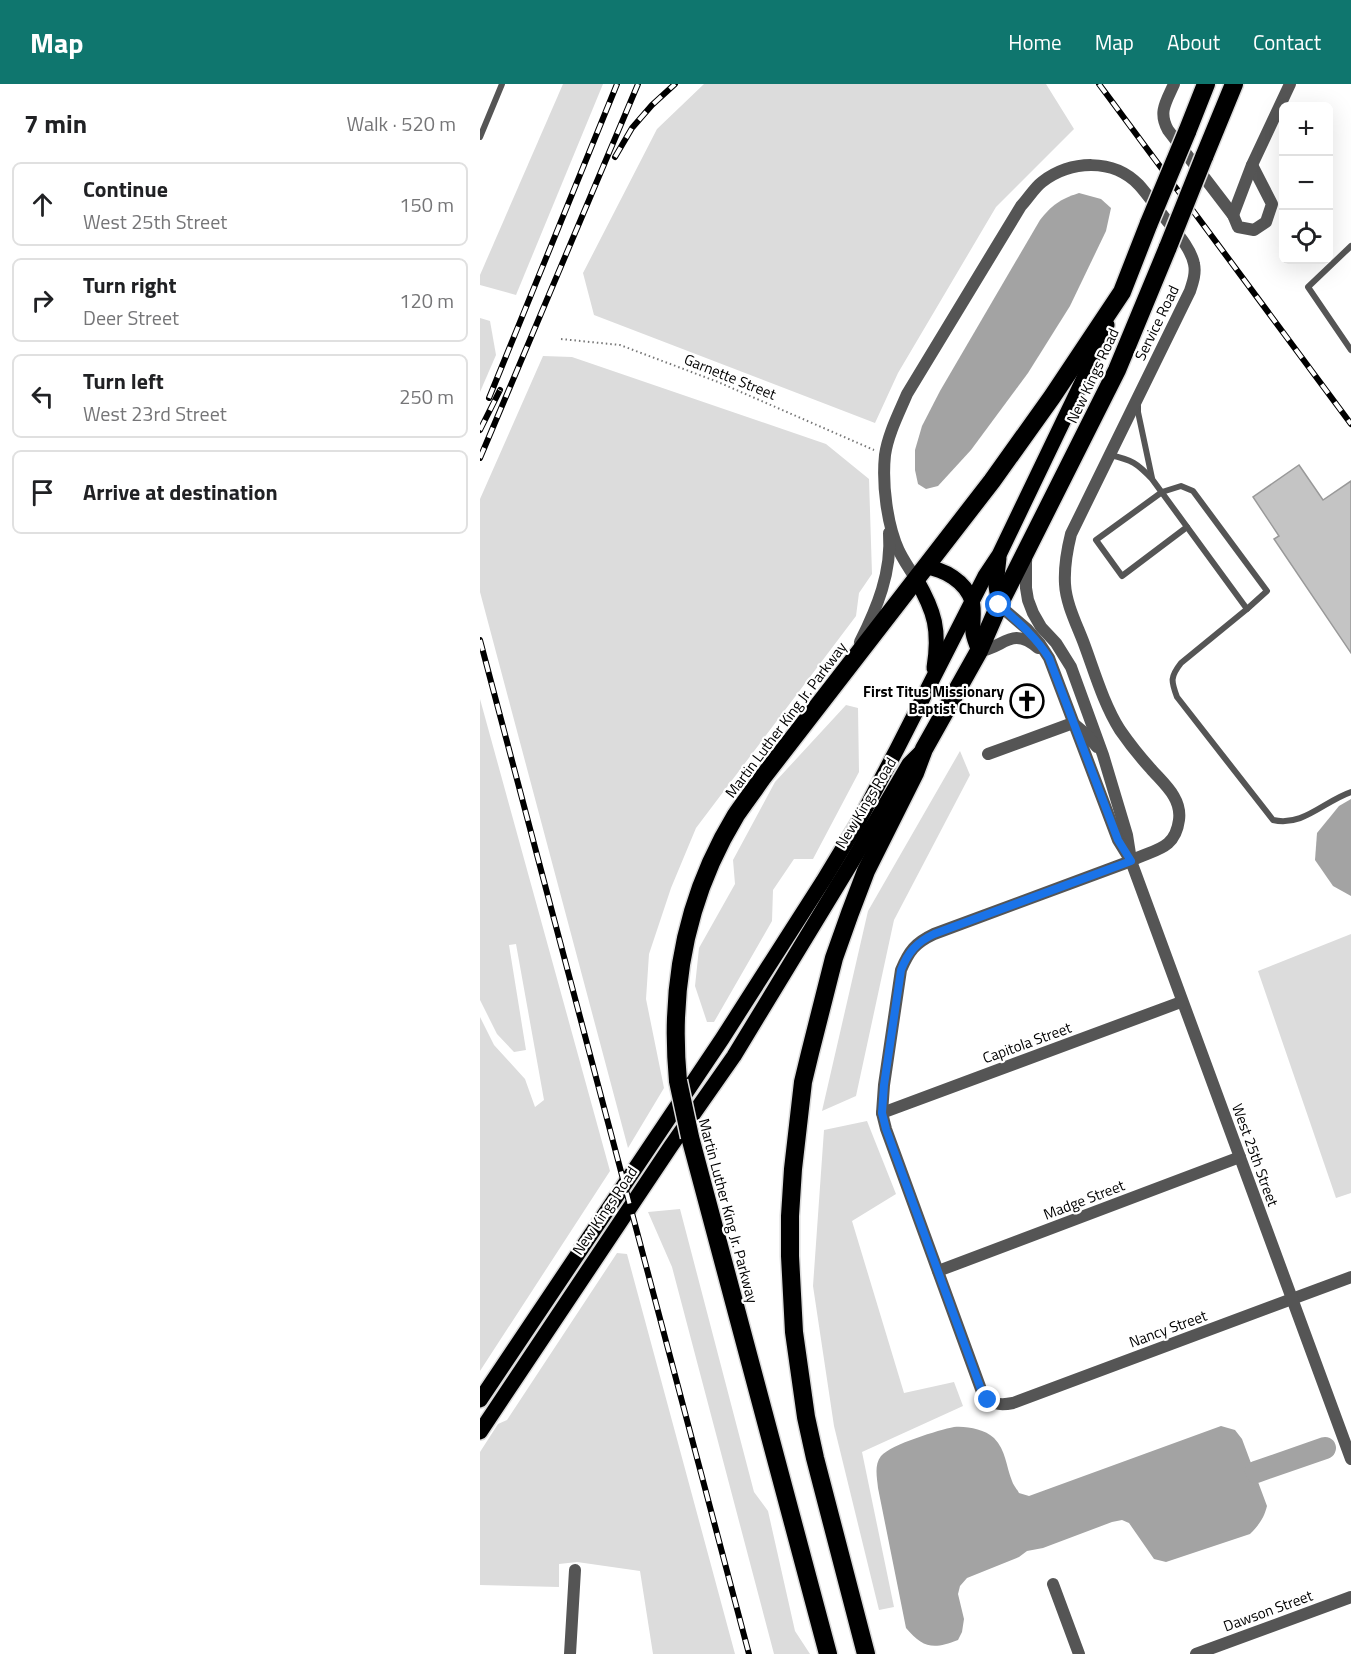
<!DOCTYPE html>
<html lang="en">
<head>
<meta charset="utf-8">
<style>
  body { margin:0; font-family:"Titillium Web",sans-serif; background:#f6f6f6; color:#202124 }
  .controls { position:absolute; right:18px; top:18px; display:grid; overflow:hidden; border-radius:9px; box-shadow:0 6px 24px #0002 }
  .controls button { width:54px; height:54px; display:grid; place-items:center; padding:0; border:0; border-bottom:2px solid #e0e0e0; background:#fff; color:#202124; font:30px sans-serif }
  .stop { position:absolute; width:18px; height:18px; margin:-14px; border:4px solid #1a73e8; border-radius:50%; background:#fff }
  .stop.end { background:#1a73e8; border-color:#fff; box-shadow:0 2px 6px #0008 }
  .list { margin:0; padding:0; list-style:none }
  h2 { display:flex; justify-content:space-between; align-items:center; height:78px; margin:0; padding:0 24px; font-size:26px }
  h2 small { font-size:20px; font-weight:400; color:#757577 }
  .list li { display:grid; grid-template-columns:39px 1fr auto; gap:18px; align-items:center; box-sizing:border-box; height:84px; margin:0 12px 12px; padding:0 12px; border:2px solid #e0e0e0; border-radius:9px }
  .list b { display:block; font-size:22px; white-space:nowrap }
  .list p { margin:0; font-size:20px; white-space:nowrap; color:#757577 }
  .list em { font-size:20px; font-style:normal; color:#757577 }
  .icon { flex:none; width:33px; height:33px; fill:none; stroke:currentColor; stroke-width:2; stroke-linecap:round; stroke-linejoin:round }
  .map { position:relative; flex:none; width:871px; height:1570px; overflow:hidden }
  header { display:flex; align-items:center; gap:36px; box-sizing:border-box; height:84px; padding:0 30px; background:#0f766e; color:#fff }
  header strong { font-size:28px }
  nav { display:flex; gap:33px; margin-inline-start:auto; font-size:21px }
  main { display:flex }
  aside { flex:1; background:#fff }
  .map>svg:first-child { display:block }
  .green { fill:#dcdcdc }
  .water { fill:#a3a3a3 }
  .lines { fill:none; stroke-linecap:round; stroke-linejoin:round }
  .river { stroke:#a3a3a3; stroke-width:22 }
  .building { fill:#c4c4c4; stroke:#999; stroke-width:1.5 }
  .primary-casing { stroke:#dbdbdb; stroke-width:18 }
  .highway-casing { stroke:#dbdbdb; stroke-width:21 }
  .path { stroke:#777; stroke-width:2; stroke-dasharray:1.5 3; stroke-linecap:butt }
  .lane { stroke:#555; stroke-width:6 }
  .street { stroke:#555; stroke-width:12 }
  .primary { stroke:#000; stroke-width:15 }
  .highway { stroke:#000; stroke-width:18 }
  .rail-casing { stroke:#000; stroke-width:6 }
  .rail { stroke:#fff; stroke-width:4; stroke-dasharray:11; stroke-linecap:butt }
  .highway-bridge-casing { stroke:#dbdbdb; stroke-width:21; stroke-linecap:butt }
  .highway-bridge { stroke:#000; stroke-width:18 }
  .route { stroke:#1a73e8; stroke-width:8 }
  .labels { text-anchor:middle; stroke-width:4.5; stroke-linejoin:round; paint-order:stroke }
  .street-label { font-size:15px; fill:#000; stroke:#fff }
  .poi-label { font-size:15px; font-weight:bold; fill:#000; stroke:#fff; text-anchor:end }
</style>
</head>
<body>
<header>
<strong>Map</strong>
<nav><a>Home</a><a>Map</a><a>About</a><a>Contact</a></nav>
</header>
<main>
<aside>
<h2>7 min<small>Walk · 520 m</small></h2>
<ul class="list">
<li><svg class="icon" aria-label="ahead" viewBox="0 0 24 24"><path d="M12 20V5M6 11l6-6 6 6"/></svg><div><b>Continue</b><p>West 25th Street</p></div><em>150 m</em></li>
<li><svg class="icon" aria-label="right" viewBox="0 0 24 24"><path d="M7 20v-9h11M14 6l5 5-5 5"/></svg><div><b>Turn right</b><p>Deer Street</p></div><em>120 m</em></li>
<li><svg class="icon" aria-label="left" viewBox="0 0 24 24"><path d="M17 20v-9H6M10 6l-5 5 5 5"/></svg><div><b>Turn left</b><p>West 23rd Street</p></div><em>250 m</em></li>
<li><svg class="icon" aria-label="arrive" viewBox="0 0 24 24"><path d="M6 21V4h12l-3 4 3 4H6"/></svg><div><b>Arrive at destination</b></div></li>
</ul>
</aside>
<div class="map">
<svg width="871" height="1570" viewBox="0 0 871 1570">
  <rect width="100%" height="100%" fill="#fff"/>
  <g class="green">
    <polygon points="83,0 123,0 36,211 0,201 0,191"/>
    <polygon points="224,0 566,0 594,45 516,123 418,289 395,339 114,231 103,189 177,45"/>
    <polygon points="0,234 10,237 16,271 0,308"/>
    <polygon points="63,272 92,273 346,360 389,395 392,490 379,509 376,532 216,744 191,804 169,870 166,915 184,1004 148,1064 0,508 0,415"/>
    <polygon points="0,615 130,1087 0,1287 0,933 14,961 45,995 55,1023 64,1016 36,860 29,861 46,966 34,968 17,950 0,916"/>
    <polygon points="366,621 378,624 379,688 333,775 314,775 293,806 292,837 234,938 227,938 215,902 219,864 255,800 253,776 295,698"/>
    <polygon points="480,667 490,691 414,836 376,1012 342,1027 388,827"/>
    <polygon points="871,850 871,1109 856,1114 778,887"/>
    <polygon points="387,1037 416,1110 372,1137 424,1309 474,1298 483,1322 382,1368 414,1523 399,1526 354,1342 333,1202 344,1046"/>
    <polygon points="200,1125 274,1408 288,1427 315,1547 330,1570 294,1570 192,1183 168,1128"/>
    <polygon points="137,1169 147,1170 255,1570 173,1570 160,1487 97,1478 79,1480 79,1503 0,1501 0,1368 18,1340 27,1336"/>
  </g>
  <g class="water">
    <path d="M599,109L621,115L631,124L626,147L590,222L548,289L491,366L458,402L446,405L438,400L435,386V366L442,342L460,307L560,136C572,121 580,115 599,109Z"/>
    <polygon points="871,715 871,812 853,802 835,776 837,749 859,722"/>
    <path d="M741,1342L755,1346L762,1355L787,1422C784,1434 779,1441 770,1450L686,1478L674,1475L649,1439L642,1436L632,1438L563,1464L547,1467L539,1473L487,1494L480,1502L478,1510L484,1535L482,1548L478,1556C453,1566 443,1564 426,1544L398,1404C397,1393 394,1381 401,1372C412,1360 459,1346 474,1343C487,1342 504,1345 514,1354C526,1366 526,1382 532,1397C533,1401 537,1405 539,1409L549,1412Z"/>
  </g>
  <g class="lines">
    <polyline class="river" points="776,1388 845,1364"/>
  </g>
  <polygon class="building" points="819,381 843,416 871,397 871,569 794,455 799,452 773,413"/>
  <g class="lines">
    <defs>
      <g id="primary">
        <polyline points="519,474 516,502 519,521"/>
        <path d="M445,483C464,485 485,497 492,517C495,527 492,539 493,549C494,555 497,562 499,567"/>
        <path d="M436,495C455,528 460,546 454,584"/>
        <polyline points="0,1316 242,955 343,797 378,739 417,665 505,492 519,471 603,296 627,241"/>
        <polyline points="0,1348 191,1062 254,972 373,776 429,680 442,667"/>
      </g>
      <g id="highway">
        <polyline points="707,48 726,0"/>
        <polyline points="724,73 754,0"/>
        <path d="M198,997C189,902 206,813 256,731C265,718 274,706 283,693L512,397L572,313L642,208L669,139"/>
        <polyline points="210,1053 348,1570"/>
        <polyline points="386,1570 335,1374 326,1333 314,1248 310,1172 310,1132 313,1085 323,998 330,969 354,874 370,829 386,787 435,689 444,665 499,567 519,521 637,286 688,163"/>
      </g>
    </defs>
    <use href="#primary" class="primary-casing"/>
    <use href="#highway" class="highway-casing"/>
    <polyline class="path" points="81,255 140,261 238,298 394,366"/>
    <g class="lane">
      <polyline points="0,53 22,0"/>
      <polyline points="871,162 828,203 871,266"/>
      <polyline points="658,322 658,328 672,394"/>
      <path d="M630,371C652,376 657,379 672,395L767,525L701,579C690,593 691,597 697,613L793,736C823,743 844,717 871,708"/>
      <polyline points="707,443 642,492 616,456 682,408 701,402 713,407 787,507 767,525"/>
    </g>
    <g class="street">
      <path d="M694,0C686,18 678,28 688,46L753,131L758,143L774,146L786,138L792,120L772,81"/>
      <polyline points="753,131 772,81 810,0"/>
      <polyline points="546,471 546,504 548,516 553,529 561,543 576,559 591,583 623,671 647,751 650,770"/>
      <path d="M436,495C430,486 424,477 419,467C407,441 402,400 405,371C408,350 419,329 427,310L541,122C548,115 554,104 562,98C591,76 633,74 659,101C668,111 676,123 685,134C695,147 711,164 714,180C716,189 713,198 710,207L591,450C587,466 584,482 585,500C586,519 596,539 603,557C614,586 623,619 640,646C649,659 660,673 671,685C684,700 702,714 699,736C695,767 673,765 651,777L454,850C435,859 429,867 421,886L404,1001L402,1029L406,1045L502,1308C511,1320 518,1322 533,1319L871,1193"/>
      <polyline points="519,521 547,545 560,560 569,574 638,756 651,777 871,1375"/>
      <path d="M380,558C397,524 412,488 409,449"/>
      <path d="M499,567C523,565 531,541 558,564"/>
      <polyline points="508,670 593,639 606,650 617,663"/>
      <polyline points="402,1029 701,918"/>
      <polyline points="458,1187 760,1073"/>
      <polyline points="573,1500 599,1570"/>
      <polyline points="90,1570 95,1486"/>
      <polyline points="716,1570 871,1513"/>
    </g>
    <use href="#primary" class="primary"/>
    <use href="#highway" class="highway"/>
    <defs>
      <g id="rail">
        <polyline points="619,0 871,340"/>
        <polyline points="135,73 152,44 172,21 195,0"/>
        <polyline points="9,314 137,0"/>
        <polyline points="0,346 20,306"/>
        <polyline points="0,374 158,0"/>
        <polyline points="0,556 269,1570"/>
      </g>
    </defs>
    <use href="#rail" class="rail-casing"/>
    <use href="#rail" class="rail"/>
    <defs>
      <g id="highway-bridge">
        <polyline points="669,139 707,48"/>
        <polyline points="688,163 724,73"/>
        <polyline points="198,997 210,1053"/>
      </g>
    </defs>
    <use href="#highway-bridge" class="highway-bridge-casing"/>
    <use href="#highway-bridge" class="highway-bridge"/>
  </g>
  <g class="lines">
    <path class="route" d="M508,1316L502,1308L406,1045L402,1029L404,1001L421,886C428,868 437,858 454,850L651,777L638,756L569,574C556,553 538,538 519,521"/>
  </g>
  <defs>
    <symbol id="church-ring" viewBox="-11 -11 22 22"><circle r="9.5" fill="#fff" stroke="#000" stroke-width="1.5"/><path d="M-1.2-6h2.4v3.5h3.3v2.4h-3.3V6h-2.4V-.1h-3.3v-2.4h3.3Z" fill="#000"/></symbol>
  </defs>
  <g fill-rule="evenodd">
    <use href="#church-ring" x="528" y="598" width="38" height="38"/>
  </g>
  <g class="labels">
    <g class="street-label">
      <text transform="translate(677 239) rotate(-64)" y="5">Service Road</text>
      <text transform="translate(613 292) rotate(-65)" y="5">New Kings Road</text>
      <text transform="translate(250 293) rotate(22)" y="5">Garnette Street</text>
      <text transform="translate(306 636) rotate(-53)" y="5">Martin Luther King Jr. Parkway</text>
      <text transform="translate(386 719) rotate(-59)" y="5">New Kings Road</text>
      <text transform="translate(547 959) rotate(-20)" y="5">Capitola Street</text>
      <text transform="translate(775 1071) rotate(70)" y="5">West 25th Street</text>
      <text transform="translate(604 1116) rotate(-21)" y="5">Madge Street</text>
      <text transform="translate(125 1127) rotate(-56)" y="5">New Kings Road</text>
      <text transform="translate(248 1127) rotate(75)" y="5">Martin Luther King Jr. Parkway</text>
      <text transform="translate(688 1245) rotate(-20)" y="5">Nancy Street</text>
      <text transform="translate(788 1527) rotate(-20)" y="5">Dawson Street</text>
    </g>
    <g class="poi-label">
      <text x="524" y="613">First Titus Missionary<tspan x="524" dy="17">Baptist Church</tspan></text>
    </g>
  </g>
</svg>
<div class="controls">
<button>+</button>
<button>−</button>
<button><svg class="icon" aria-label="locate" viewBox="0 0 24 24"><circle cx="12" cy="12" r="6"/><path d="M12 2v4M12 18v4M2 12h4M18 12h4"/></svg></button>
</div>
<div class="stop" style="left:519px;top:521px"></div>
<div class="stop end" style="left:508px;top:1316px"></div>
</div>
</main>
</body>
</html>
